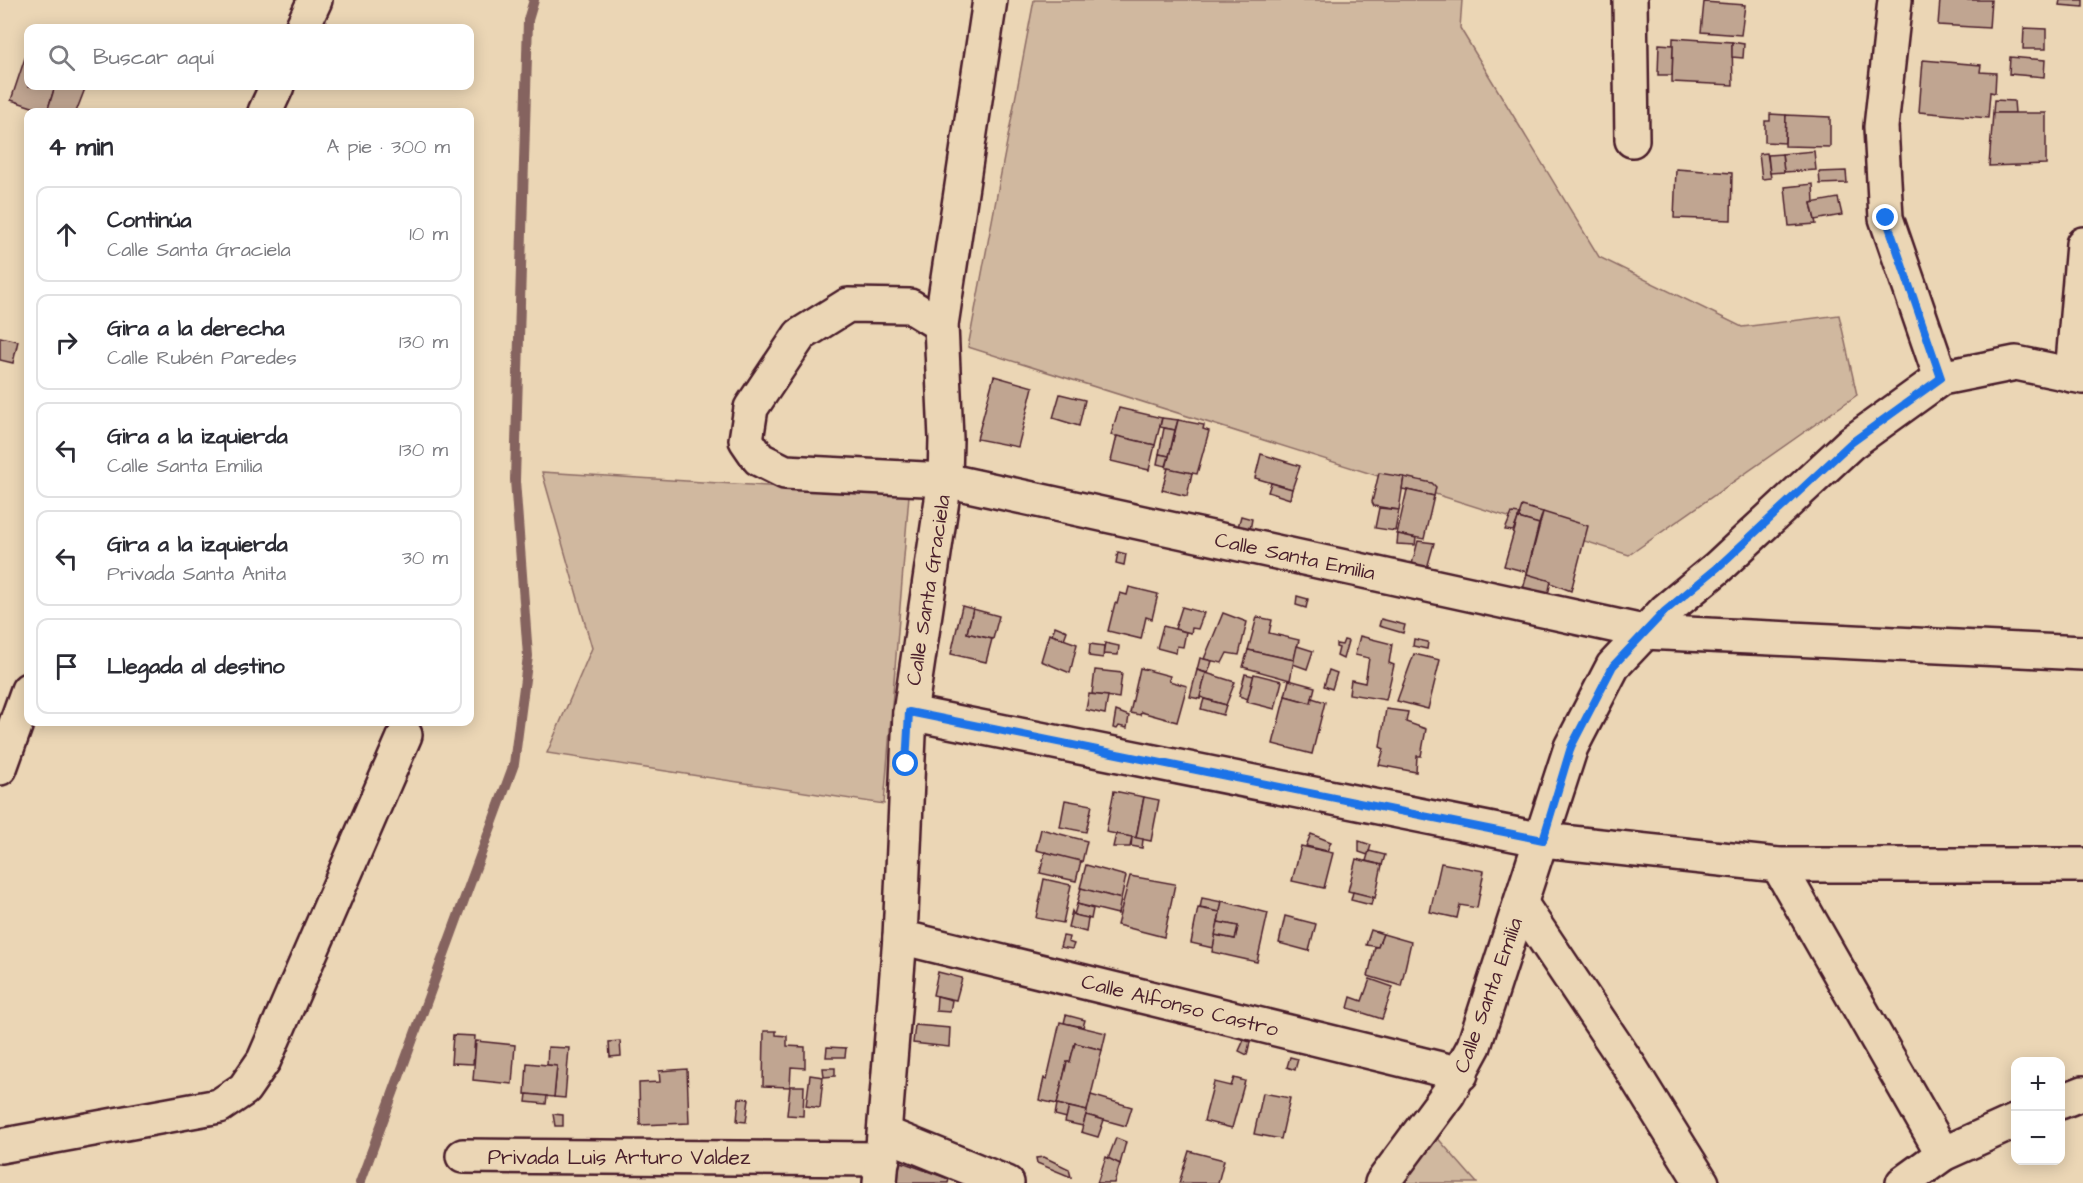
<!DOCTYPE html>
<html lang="es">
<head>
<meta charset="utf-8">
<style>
  body { margin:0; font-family:"Architects Daughter",sans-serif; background:#f7f7f7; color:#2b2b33 }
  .controls { position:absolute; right:18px; bottom:18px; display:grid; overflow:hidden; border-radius:12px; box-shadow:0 3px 15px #0003 }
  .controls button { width:54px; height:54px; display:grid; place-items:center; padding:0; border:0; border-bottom:2px solid #e1e1e2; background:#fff; color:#2b2b33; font:30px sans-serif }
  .stop { position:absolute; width:18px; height:18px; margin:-14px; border:4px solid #1a73e8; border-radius:50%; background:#fff }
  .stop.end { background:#1a73e8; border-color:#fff; box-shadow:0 2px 6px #0008 }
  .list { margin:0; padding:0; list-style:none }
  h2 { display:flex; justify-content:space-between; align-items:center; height:78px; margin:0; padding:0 24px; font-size:26px }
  h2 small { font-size:20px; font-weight:400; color:#7c7c81 }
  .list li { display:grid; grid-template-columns:39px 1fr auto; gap:18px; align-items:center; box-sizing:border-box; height:96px; margin:0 12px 12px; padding:0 12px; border:2px solid #e1e1e2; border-radius:12px }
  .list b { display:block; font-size:22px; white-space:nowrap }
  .list p { margin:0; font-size:20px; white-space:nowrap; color:#7c7c81 }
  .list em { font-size:20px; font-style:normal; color:#7c7c81 }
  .icon { flex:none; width:33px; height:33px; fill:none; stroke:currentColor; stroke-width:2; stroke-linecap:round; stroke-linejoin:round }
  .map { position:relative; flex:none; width:2083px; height:1183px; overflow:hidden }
  .search { position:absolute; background:#fff; box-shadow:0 3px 15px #0003; left:24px; top:24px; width:450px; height:66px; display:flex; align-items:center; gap:15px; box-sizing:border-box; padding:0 21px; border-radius:12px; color:#7c7c81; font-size:22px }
  .panel { position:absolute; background:#fff; box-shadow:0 3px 15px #0003; left:24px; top:108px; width:450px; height:618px; border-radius:12px }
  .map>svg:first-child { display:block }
  .green { fill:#d0b89f; stroke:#8d6c65; stroke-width:1.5 }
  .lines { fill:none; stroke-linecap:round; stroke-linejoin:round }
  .stream { stroke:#85635f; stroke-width:10 }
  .building { fill:#c0a591; stroke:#4a1f2b; stroke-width:1.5 }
  .minor-casing { stroke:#4a1f2b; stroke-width:38 }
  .major-casing { stroke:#4a1f2b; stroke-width:38 }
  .minor { stroke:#ebd6b5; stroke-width:33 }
  .major { stroke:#ebd6b5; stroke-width:33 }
  .route { stroke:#1a73e8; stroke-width:8 }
  .labels { text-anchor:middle; stroke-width:4.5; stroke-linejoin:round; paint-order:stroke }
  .street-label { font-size:21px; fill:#4a1f2b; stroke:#ebd6b5 }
</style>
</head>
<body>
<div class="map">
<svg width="2083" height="1183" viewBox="0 0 2083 1183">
  <rect width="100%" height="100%" fill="#ebd6b5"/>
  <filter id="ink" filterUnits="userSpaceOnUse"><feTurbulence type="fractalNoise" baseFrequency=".0167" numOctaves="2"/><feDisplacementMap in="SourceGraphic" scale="12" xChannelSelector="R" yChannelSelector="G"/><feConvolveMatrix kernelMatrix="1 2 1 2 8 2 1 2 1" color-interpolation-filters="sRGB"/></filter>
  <g filter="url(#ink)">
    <g class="green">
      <polygon points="1034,0 1462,0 1460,28 1599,257 1742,327 1839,315 1857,395 1629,555 968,347"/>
      <polygon points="542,472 909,495 884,804 547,753 592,648"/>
      <polygon points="1434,1134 1477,1183 1395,1183"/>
    </g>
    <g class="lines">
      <polyline class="stream" points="360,1183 514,764 528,656 515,480 528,20 534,0"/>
    </g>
    <g class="building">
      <polygon points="1940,0 1991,0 1989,28 1938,25"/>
      <polygon points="2060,0 2083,0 2083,7 2059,5"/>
      <polygon points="1704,2 1745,5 1741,35 1701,32"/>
      <polygon points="2024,28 2046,29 2046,49 2023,49"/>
      <polygon points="1673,38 1732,42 1733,85 1672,82"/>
      <polygon points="1732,42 1744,44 1743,58 1732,57"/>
      <polygon points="1659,44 1673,45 1672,75 1658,75"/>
      <polygon points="28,49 28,86 55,86 47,112 11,100"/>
      <polygon points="2010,57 2045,60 2044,77 2009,74"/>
      <polygon points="1923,60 1981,65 1980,72 1996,73 1995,93 1990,92 1988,118 1919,112"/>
      <polygon points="55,86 86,86 76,112 47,112"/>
      <polygon points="1994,100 2014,101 2015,113 1993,113"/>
      <polygon points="1993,113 2046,113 2046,164 1989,166"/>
      <polygon points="1770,114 1786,115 1785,143 1765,142 1765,121 1770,121"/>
      <polygon points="1786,115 1830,117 1830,147 1785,146"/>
      <polygon points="1814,151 1816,170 1784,172 1782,154"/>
      <polygon points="1767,153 1771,178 1762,179 1759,154"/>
      <polygon points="1782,154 1784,172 1770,173 1768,155"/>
      <polygon points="1676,169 1732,173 1731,220 1674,218"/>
      <polygon points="1846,171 1847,183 1820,184 1819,172"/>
      <polygon points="1813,184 1814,202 1811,203 1816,224 1789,226 1785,187"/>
      <polygon points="1838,198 1842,215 1815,220 1811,203"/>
      <polygon points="0,337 18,341 13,363 0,360"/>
      <polygon points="994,376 1033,387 1018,447 977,439"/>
      <polygon points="1060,394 1085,400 1079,426 1053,418"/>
      <polygon points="1119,408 1162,418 1155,445 1111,435"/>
      <polygon points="1162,418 1178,420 1175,430 1160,427"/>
      <polygon points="1178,420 1204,425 1203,429 1209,431 1197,474 1166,468"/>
      <polygon points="1164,428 1175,430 1169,456 1159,454"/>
      <polygon points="1117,436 1155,445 1149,470 1111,461"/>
      <polygon points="1159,454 1169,456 1166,466 1157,464"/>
      <polygon points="1261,454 1300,466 1292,489 1255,478"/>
      <polygon points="1168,468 1192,473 1187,496 1162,490"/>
      <polygon points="1379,473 1404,477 1399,510 1374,506 1372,502"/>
      <polygon points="1404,477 1432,483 1436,487 1434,496 1402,489"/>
      <polygon points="1271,483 1292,489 1290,499 1268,492"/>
      <polygon points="1407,490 1434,496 1424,539 1397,534"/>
      <polygon points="1522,506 1543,512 1539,524 1518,518"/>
      <polygon points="1379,508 1399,510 1395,531 1375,528"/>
      <polygon points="1543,512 1588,526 1571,591 1527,574"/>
      <polygon points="1512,513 1520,514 1513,531 1505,530"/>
      <polygon points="1241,516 1252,519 1250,530 1238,527"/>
      <polygon points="1518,518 1539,524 1527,572 1504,566"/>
      <polygon points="1398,534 1416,538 1415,545 1397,544"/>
      <polygon points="1418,541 1434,543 1426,572 1411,568"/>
      <polygon points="1118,552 1126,554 1124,565 1116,563"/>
      <polygon points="1527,574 1551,581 1546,604 1521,597"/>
      <polygon points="1129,587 1158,594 1152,619 1146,617 1141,639 1108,631 1115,603 1117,604 1120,593 1127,595"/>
      <polygon points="1297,596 1308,599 1306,608 1296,605"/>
      <polygon points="962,606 973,609 967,633 992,639 986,662 951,654"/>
      <polygon points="1182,607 1204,613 1198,629 1192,628 1191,633 1175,629"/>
      <polygon points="973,609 999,616 993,639 967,633"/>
      <polygon points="1223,613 1247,622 1239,655 1227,653 1222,663 1204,659"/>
      <polygon points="1257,617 1272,620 1269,633 1299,640 1294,660 1248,650"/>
      <polygon points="1381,619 1405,625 1403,633 1379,626"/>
      <polygon points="1055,626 1067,631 1064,639 1052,635"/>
      <polygon points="1163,626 1186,632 1183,647 1177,646 1176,653 1157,648"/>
      <polygon points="1049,634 1077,644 1070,673 1041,661"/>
      <polygon points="1360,636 1392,644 1389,663 1394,665 1386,700 1349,694 1351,680 1365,683 1369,658 1355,655"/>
      <polygon points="1414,639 1428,642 1427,649 1413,646"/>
      <polygon points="1344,640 1348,641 1343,659 1337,656 1339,648 1336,647 1336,644 1342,645"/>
      <polygon points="1105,643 1119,646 1118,655 1103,654"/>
      <polygon points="1090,644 1104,646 1103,658 1089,656"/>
      <polygon points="1297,646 1313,651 1307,669 1293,664"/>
      <polygon points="1248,650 1294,660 1290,680 1243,667"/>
      <polygon points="1414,654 1440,660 1428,709 1397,701"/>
      <polygon points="1200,658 1212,661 1208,673 1197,670"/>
      <polygon points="1140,668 1170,676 1169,681 1187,686 1177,722 1141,712 1140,715 1130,713"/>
      <polygon points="1095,670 1122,673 1119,698 1092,694"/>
      <polygon points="1197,670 1206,673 1200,699 1190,697"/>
      <polygon points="1329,670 1337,673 1332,689 1324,686"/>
      <polygon points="1206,673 1235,682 1226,705 1200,697"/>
      <polygon points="1245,674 1254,676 1248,699 1239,696"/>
      <polygon points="1254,674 1282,681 1275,709 1247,702"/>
      <polygon points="1289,680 1315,687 1311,703 1285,696"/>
      <polygon points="1089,694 1108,696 1105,714 1086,710"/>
      <polygon points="1285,696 1311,703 1312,698 1325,702 1312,754 1273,744"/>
      <polygon points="1204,699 1226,705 1223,715 1201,709"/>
      <polygon points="1386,709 1408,712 1406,722 1426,729 1421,756 1417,756 1416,772 1379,765 1384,749 1380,747"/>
      <polygon points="1116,711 1129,716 1127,728 1119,726 1117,729 1113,728"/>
      <polygon points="1114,791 1144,797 1136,838 1106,832"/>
      <polygon points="1144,797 1159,800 1151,841 1136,838"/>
      <polygon points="1065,800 1092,805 1086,832 1060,827"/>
      <polygon points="1041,829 1087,841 1082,862 1036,850"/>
      <polygon points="1116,834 1132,837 1130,847 1113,847"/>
      <polygon points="1311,834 1331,842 1327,851 1306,846"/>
      <polygon points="1132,837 1143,839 1142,848 1131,846"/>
      <polygon points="1359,841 1371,845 1368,855 1359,852"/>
      <polygon points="1301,846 1333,853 1324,888 1292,881"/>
      <polygon points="1369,851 1385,855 1382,865 1366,861"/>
      <polygon points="1045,852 1081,861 1076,881 1040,873"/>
      <polygon points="1356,859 1382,865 1375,898 1348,891"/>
      <polygon points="1441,863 1484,871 1477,908 1460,905 1457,918 1430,912"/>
      <polygon points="1086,865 1126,876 1121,899 1080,888"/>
      <polygon points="1130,876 1175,884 1164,937 1117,925"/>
      <polygon points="1044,879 1071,885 1063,923 1036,918"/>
      <polygon points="1081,888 1121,899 1118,914 1077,904"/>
      <polygon points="1353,892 1373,897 1371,905 1351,900"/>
      <polygon points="1202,898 1222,902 1220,912 1200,908"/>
      <polygon points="1222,901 1268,913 1257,962 1212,952 1215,935 1235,939 1238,926 1218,922"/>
      <polygon points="1077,904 1093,909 1091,919 1074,915"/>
      <polygon points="1198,908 1220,912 1213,948 1191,943"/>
      <polygon points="1072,911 1074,915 1088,918 1086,932 1068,927"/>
      <polygon points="1285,916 1316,924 1309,951 1279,943"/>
      <polygon points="1218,922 1238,926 1235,939 1215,935"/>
      <polygon points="1371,930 1383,934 1378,947 1366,945"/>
      <polygon points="1383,934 1411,942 1401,986 1368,976 1375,947 1378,947"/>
      <polygon points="1063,936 1069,937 1068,942 1074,944 1072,949 1060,947"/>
      <polygon points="938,972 962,978 956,1000 933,995"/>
      <polygon points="1370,979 1393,987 1382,1019 1348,1008 1351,997 1362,1001"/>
      <polygon points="937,996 952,1000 950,1012 936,1011"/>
      <polygon points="1066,1015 1085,1020 1083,1027 1064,1023"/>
      <polygon points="1060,1022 1106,1033 1102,1050 1075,1043 1070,1062 1067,1062 1057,1104 1039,1100 1044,1078 1047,1079"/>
      <polygon points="915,1025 950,1028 949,1047 913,1043"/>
      <polygon points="764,1031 776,1031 776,1035 787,1036 787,1046 805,1047 805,1068 791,1067 790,1087 763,1086"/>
      <polygon points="453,1035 475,1036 473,1064 451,1063"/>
      <polygon points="1244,1040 1250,1042 1247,1055 1239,1051"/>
      <polygon points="476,1041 515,1045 512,1084 473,1080"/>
      <polygon points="620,1041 621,1056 610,1057 609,1042"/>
      <polygon points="1075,1043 1102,1050 1087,1111 1057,1104 1067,1062 1070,1062"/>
      <polygon points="548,1047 569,1048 565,1098 554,1097 557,1066 547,1065"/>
      <polygon points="827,1047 846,1048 845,1057 826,1057"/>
      <polygon points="1290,1057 1298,1059 1295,1070 1287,1067"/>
      <polygon points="527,1063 557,1066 554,1097 525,1094"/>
      <polygon points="823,1068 835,1068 835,1076 824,1077"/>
      <polygon points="687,1069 689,1123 640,1125 639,1083 660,1082 659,1071"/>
      <polygon points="810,1075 823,1077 820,1108 806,1106"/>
      <polygon points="1234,1078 1245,1081 1232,1128 1204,1121 1214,1082 1231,1086"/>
      <polygon points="790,1086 804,1086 803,1116 787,1115"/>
      <polygon points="1263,1093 1290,1098 1281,1139 1254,1134"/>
      <polygon points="527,1094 547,1096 546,1104 526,1102"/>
      <polygon points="1091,1095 1132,1107 1126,1126 1086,1115"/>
      <polygon points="739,1098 749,1099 746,1122 737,1121"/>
      <polygon points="1057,1104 1069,1107 1067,1118 1055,1115"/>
      <polygon points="1069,1107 1087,1111 1083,1126 1065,1122"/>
      <polygon points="553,1114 563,1115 563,1126 555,1126"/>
      <polygon points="1086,1115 1104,1120 1098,1137 1081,1132"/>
      <polygon points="1116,1138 1126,1142 1120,1164 1108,1159"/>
      <polygon points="1189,1151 1224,1160 1218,1183 1179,1183"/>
      <polygon points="1044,1157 1069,1169 1071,1177 1037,1163 1036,1158"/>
      <polygon points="1106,1157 1120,1164 1114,1183 1097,1183"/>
      <polygon points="899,1161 949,1179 948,1183 898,1183"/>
    </g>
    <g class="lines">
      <defs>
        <g id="minor">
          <polyline points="1630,0 1632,140"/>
          <polyline points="1895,0 1881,127 1886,218 1941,378"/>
          <polyline points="941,325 910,306 848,305 800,335 751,408 746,440 759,459 785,472 945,480 1644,632 2083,653"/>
          <polyline points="2072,375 2083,244"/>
          <polyline points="910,713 1543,840 1778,865 2083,865"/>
          <polyline points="1778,865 1943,1154"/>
          <polyline points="1521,904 1630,1067 1702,1183"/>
          <polyline points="900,937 1461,1074"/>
          <polyline points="2060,1102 2083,1093"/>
          <polyline points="886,1134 1007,1183"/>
          <polyline points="0,1146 219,1106 244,1089 264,1060 405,735"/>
          <polyline points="463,1156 883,1159"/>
          <polyline points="880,1183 900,937 910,713 945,480 946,439 941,325 990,0"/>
          <polyline points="1382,1183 1448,1094 1474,1046 1571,747 1613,666 1665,611 1717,568 1851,443 1941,378 2016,363 2083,377"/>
          <polyline points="1903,1183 1943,1154 2016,1121"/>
        </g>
        <g id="major">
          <polyline points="302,28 315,0"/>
          <polyline points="265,112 277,86"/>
          <polyline points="0,768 28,690"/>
        </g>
      </defs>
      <use href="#minor" class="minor-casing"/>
      <use href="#major" class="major-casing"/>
      <use href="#minor" class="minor"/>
      <use href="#major" class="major"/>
    </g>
  </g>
  <g class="lines" filter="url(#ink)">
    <polyline class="route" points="906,764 909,712 1543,840 1571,747 1613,666 1665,611 1717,568 1851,443 1941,378 1886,218"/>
  </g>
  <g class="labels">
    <g class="street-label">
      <text transform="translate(1295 556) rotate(12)" y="7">Calle Santa Emilia</text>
      <text transform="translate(928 590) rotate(-81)" y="7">Calle Santa Graciela</text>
      <text transform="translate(1488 995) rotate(-70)" y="7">Calle Santa Emilia</text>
      <text transform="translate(1180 1005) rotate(14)" y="7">Calle Alfonso Castro</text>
      <text x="619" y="1164">Privada Luis Arturo Valdez</text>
    </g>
  </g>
</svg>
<div class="controls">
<button>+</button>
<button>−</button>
</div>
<div class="stop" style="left:906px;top:764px"></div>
<div class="stop end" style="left:1886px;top:218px"></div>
<div class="search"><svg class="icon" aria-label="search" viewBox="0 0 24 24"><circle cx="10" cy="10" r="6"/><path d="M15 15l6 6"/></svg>Buscar aquí</div>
<section class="panel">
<h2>4 min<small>A pie · 300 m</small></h2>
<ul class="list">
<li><svg class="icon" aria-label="ahead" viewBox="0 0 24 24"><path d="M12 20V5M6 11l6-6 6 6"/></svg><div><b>Continúa</b><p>Calle Santa Graciela</p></div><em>10 m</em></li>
<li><svg class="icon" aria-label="right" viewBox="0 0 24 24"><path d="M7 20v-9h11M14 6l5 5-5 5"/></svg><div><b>Gira a la derecha</b><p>Calle Rubén Paredes</p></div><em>130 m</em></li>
<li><svg class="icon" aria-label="left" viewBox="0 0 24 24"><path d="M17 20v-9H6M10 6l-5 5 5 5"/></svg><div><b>Gira a la izquierda</b><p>Calle Santa Emilia</p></div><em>130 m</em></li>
<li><svg class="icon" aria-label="left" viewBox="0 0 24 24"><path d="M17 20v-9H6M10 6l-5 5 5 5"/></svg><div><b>Gira a la izquierda</b><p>Privada Santa Anita</p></div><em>30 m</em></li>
<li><svg class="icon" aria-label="arrive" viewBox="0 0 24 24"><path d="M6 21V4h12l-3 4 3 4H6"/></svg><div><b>Llegada al destino</b></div></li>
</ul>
</section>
</div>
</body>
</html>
